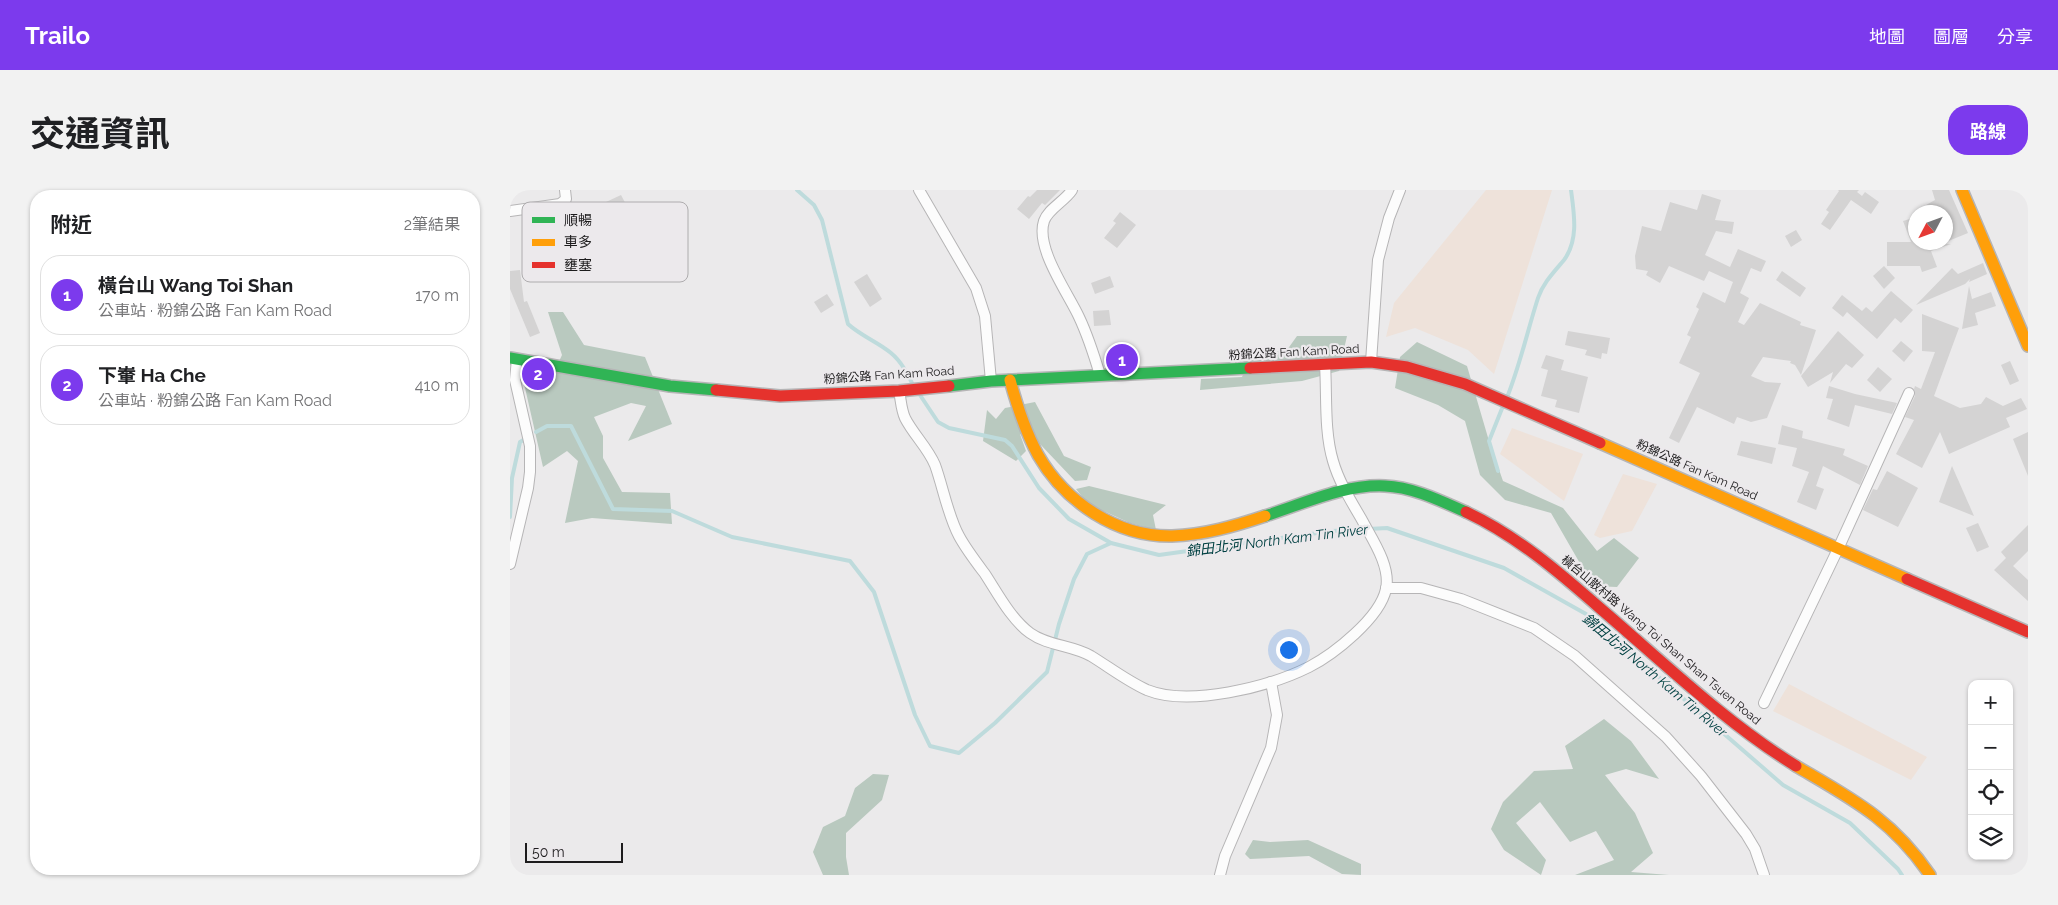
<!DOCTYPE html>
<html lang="zh-TW">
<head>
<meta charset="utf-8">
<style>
  body { margin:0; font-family:Raleway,"Noto Sans TC",sans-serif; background:#f2f2f2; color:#202124 }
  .controls { position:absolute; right:15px; bottom:15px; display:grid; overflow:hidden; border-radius:10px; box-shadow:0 1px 4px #0004 }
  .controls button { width:45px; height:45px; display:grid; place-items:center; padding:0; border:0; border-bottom:1px solid #e0e0e0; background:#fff; color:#202124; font:25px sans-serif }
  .compass { position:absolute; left:1398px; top:15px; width:45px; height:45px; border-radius:50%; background:#fff; box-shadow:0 1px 4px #0004; rotate:229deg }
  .scale { position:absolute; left:15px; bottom:12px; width:98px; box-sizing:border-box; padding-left:5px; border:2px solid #1d1c1d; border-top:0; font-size:14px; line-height:18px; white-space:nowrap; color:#1d1c1d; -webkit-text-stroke:4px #ece9ec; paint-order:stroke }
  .you { position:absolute; left:778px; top:459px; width:18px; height:18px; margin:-12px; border:4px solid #fff; border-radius:50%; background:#1a73e8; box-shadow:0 0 0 8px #1a73e833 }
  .badge { display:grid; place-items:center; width:32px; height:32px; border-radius:50%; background:#7c3aed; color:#fff; font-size:16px; font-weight:700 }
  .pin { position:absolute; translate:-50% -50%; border:2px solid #fff; box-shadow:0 1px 5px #0006 }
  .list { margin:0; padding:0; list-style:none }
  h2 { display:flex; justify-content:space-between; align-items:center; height:65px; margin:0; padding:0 20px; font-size:21px }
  h2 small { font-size:16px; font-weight:400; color:#757577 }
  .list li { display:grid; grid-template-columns:32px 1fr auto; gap:15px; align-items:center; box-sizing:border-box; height:80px; margin:0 10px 10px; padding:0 10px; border:1px solid #e0e0e0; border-radius:20px }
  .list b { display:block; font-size:19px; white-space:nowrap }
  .list p { margin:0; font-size:16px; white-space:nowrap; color:#757577 }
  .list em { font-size:16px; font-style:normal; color:#757577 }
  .icon { flex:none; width:28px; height:28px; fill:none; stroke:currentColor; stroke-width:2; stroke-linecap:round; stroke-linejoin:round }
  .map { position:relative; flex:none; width:1518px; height:685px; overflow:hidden; border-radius:20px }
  header { display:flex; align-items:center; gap:30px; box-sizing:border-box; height:70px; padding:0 25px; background:#7c3aed; color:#fff }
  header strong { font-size:24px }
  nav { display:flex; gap:28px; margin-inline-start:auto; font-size:18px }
  .intro { display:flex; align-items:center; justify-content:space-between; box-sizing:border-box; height:120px; padding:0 30px }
  h1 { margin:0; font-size:35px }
  .button { padding:12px 22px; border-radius:20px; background:#7c3aed; color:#fff; font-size:18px; font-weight:700 }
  main { display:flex; gap:30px; padding:0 30px }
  aside { flex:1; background:#fff; border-radius:20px; box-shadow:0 1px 4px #0004 }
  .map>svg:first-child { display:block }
  .industrial { fill:#eee2da }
  .forest { fill:#b9c9bf }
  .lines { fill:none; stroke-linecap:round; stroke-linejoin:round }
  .stream { stroke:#bedbdc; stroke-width:4 }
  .building { fill:#d4d3d3 }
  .street-casing { stroke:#b6b5b6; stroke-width:12 }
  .fast-casing { stroke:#b6b5b6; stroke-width:14 }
  .slow-casing { stroke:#b6b5b6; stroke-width:14 }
  .jam-casing { stroke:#b6b5b6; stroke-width:14 }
  .street { stroke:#fcfcfc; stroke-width:10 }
  .fast { stroke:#30b455; stroke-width:11 }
  .slow { stroke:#ff9f0a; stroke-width:11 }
  .jam { stroke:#e5322d; stroke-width:11 }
  .labels { text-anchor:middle; stroke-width:4.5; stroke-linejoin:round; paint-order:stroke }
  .street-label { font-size:12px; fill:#1d1c1d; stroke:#ece9ec }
  .water-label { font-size:14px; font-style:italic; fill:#004142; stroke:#ece9ec }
  .key { fill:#ece9ec; stroke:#aeacae; stroke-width:1 }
  .key-label { font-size:14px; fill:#1d1c1d }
</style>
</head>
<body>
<header>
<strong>Trailo</strong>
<nav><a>地圖</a><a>圖層</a><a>分享</a></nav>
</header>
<div class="intro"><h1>交通資訊</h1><a class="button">路線</a></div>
<main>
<aside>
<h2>附近<small>2筆結果</small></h2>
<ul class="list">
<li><span class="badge">1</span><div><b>橫台山 Wang Toi Shan</b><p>公車站 · 粉錦公路 Fan Kam Road</p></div><em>170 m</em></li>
<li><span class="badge">2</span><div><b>下輋 Ha Che</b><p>公車站 · 粉錦公路 Fan Kam Road</p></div><em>410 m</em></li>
</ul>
</aside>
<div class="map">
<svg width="1518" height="685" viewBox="0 0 1518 685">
  <rect width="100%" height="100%" fill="#ebeaeb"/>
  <g class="industrial">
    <polygon points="976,0 1042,0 984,184 958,160 905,138 876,147 884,113"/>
    <polygon points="1002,238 1073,264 1054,311 990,264"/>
    <polygon points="1113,284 1147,294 1122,341 1090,348 1084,345"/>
    <polygon points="1279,494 1417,567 1401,590 1263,521"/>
  </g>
  <g class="forest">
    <polygon points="38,122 53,122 74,155 135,167 162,234 118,251 136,216 121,213 84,227 93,246 93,268 112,302 160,303 162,334 82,328 55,333 68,271 57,261 33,277 13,189 38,195 52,165"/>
    <polygon points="787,146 837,146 829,181 792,191 690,200 691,189 732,187 742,164 777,160"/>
    <polygon points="907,152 957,176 979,251 993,291 1053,318 1087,361 1104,348 1129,368 1107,397 1083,396 1041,323 995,310 970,285 955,231 928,215 885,198 890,167"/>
    <polygon points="525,212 554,266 581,277 577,290 565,291 529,253 510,244 516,261 506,271 473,251 477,220 486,229 495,218"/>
    <polygon points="579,296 656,315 643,325 646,340 620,333 578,314 566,299"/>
    <polygon points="1094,529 1121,551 1149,589 1116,579 1095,585 1125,623 1143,663 1121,682 1159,685 1065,685 1104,670 1086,641 1060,652 1030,612 1006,633 1036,670 1031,685 994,660 981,639 993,612 1024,581 1063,579 1055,556"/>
    <polygon points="363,584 379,585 372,610 336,643 336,667 339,685 313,685 303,662 313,637 335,626 345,598"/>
    <polygon points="743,650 760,652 798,650 851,674 851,685 832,684 799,666 740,669 735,664"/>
  </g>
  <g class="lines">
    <g class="stream">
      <path d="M287,0L304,15L312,30L338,134C351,146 368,152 381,163C392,172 398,185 404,197"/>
      <polyline points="408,202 428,232 439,238 495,250 502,256 529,298 559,329 601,353 649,365 822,341 877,338 994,378 1076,424 1273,595 1340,633 1388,679 1392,685"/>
      <path d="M996,210C1010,176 1017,142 1028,108C1033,93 1044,82 1054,70C1069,50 1064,23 1061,0"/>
      <polyline points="26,242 37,236 61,236 103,319 162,321 222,347 340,371 364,402 405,525 420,556 449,563 485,533 537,482 549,434 564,389 577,364 601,353"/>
      <polyline points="988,281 979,251 993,216"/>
      <polyline points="0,327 2,288 10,252 15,249"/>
    </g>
  </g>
  <g class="building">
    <polygon points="527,0 550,0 535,15 532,13 519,29 507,19 518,6 520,7"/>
    <polygon points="1328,0 1349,0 1347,2 1352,6 1355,2 1369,12 1361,24 1341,10 1320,40 1311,34 1319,22 1316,20 1329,1"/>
    <polygon points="1422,0 1439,0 1458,43 1436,52 1436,22 1420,22 1416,15 1425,10"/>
    <polygon points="1192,4 1211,10 1205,30 1224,32 1222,44 1206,41 1195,65 1220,77 1228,59 1256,71 1251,82 1241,78 1230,103 1239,108 1228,132 1234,135 1250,113 1291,132 1290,135 1306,140 1291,185 1285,175 1280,173 1281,171 1253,167 1241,186 1255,192 1271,193 1257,228 1241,232 1227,227 1224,234 1187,217 1169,253 1159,248 1190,183 1169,173 1181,147 1177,145 1189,119 1186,117 1193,102 1215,113 1223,92 1199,81 1194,91 1159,76 1150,93 1136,85 1138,81 1126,79 1125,66 1132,36 1151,41 1160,12 1187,20"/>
    <polygon points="111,5 118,18 103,26 96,12"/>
    <polygon points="610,22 626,35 607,58 594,48 606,33 603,31"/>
    <polygon points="1406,27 1406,52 1441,54 1421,61 1427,77 1412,82 1410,76 1377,76 1377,52 1401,52 1393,31"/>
    <polygon points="1286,40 1292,50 1281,57 1275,46"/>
    <polygon points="1473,73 1477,84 1459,92 1460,89 1455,94 1406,115 1442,78 1448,84"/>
    <polygon points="1374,76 1385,88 1374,99 1363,86"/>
    <polygon points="10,80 14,112 17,111 30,143 20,147 0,99 0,81"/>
    <polygon points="1272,81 1296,98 1290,107 1266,90"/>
    <polygon points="357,84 372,109 360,117 344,92"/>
    <polygon points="600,86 604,97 585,104 581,93"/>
    <polygon points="1459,96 1462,109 1481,102 1486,116 1465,123 1468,135 1452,139"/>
    <polygon points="1381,101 1403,120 1391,133 1385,128 1367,149 1337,122 1333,127 1322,118 1332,105 1352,121 1356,117 1362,122"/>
    <polygon points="317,104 324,115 311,123 304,112"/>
    <polygon points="599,120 601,135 584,136 583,121"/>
    <polygon points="1412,124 1449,138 1424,206 1450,218 1471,214 1476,207 1493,216 1511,208 1517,219 1496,228 1500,237 1439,264 1430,242 1412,278 1386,264 1404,230 1395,227 1405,206 1404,199 1405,196 1411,199 1425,162 1412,161"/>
    <polygon points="1058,141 1100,148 1097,164 1092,163 1091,169 1075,165 1077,160 1055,155"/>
    <polygon points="1328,141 1354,165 1342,178 1336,174 1320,193 1323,182 1298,197 1291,186"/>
    <polygon points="1391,151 1403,161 1394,172 1382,161"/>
    <polygon points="1036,165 1054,170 1051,180 1078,187 1069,223 1045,217 1047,210 1031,206 1038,180 1031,178"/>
    <polygon points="1500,171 1509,191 1500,195 1491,175"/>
    <polygon points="1368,177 1382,189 1370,202 1357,190"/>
    <polygon points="1319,196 1345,204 1387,213 1382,224 1345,215 1339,237 1317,229 1323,209 1316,208"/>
    <polygon points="1272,235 1293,241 1292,248 1335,259 1333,265 1358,276 1350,295 1313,276 1306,296 1314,299 1306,320 1287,312 1299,282 1282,276 1287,258 1268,254"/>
    <polygon points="1518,242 1518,286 1503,249"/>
    <polygon points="1231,251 1266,258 1262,274 1227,265"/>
    <polygon points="1442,276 1464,326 1429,312"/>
    <polygon points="1377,281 1408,298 1388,337 1353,320 1363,299 1367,300"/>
    <polygon points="1468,333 1479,357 1467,362 1456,338"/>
    <polygon points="1518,335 1518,361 1503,376 1518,390 1518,411 1484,380 1496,368 1491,362"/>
  </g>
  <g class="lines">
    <defs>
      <g id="street">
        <polyline points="409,0 466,98 475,126 481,191"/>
        <path d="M562,0C555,11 538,19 534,31C525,58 558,103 569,127C578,146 584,165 590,185"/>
        <polyline points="0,21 50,14 56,9 55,0"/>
        <polyline points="861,172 868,70 879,28 890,0"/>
        <path d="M389,201C391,210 391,219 395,228C403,244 418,258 425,275C433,297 438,326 449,346C456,359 466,372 475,384C488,404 501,429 520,443C538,456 562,455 581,466C599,477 617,491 637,500C679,517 759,497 799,477C824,464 870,428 876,399C881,376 862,349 852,330C841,311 829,292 823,271C814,241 817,205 815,174"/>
        <polyline points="0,374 18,298 20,282 20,256 5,190 7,169"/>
        <polyline points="876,398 911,398 951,409 1024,438 1065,466 1156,547 1191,586 1236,644 1245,659 1254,685"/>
        <polyline points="1254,513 1328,359 1399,203"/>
        <polyline points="710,685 715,666 761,558 767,525 761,492"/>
      </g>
      <g id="fast">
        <polyline points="0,168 160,196 206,200"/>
        <polyline points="439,196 481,191 740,178"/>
        <path d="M755,326C793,314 834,294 875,296C903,297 931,311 956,322"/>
      </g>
      <g id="slow">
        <polyline points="1452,0 1518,156"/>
        <path d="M500,190C507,216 515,241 528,265C555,312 607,347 662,346C694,345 725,336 755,326"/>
        <polyline points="1090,253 1397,389"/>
        <path d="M1286,576C1342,609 1382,629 1420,685"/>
      </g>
      <g id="jam">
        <polyline points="740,178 861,172 897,177 955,194 1090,253"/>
        <polyline points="206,200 270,206 389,201 439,196"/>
        <path d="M956,322C1007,346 1049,382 1091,419C1153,472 1216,533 1286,576"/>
        <polyline points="1397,389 1518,442"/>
      </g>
    </defs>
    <use href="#street" class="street-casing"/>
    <use href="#fast" class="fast-casing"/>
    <use href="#slow" class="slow-casing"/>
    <use href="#jam" class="jam-casing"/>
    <use href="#street" class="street"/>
    <use href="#fast" class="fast"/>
    <use href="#slow" class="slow"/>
    <use href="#jam" class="jam"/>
  </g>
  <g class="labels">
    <g class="street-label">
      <text transform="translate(784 162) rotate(-3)" y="4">粉錦公路 Fan Kam Road</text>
      <text transform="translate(379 185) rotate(-4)" y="4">粉錦公路 Fan Kam Road</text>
      <text transform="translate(1187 280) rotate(24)" y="4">粉錦公路 Fan Kam Road</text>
      <text transform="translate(1151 450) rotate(40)" y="4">橫台山散村路 Wang Toi Shan Shan Tsuen Road</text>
    </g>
    <g class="water-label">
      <text transform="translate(767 350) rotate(-7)" y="5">錦田北河 North Kam Tin River</text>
      <text transform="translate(1145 485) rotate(40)" y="5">錦田北河 North Kam Tin River</text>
    </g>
  </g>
  <rect x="12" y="12" width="166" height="80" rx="8" class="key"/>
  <rect x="22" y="27" width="23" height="6" fill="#30b455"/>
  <rect x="22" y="49" width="23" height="7" fill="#ff9f0a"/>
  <rect x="22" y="72" width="23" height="6" fill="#e5322d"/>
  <g class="key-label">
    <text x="54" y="35">順暢</text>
    <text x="54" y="57">車多</text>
    <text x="54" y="80">壅塞</text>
  </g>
</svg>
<div class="controls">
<button>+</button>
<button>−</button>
<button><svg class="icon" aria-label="locate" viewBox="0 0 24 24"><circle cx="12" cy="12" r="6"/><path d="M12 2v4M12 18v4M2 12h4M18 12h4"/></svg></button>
<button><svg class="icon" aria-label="layers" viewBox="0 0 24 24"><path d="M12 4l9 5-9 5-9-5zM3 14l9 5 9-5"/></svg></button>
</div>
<svg class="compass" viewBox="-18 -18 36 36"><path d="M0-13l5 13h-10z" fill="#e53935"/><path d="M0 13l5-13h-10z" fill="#757577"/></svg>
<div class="scale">50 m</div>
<div class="you"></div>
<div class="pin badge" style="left:612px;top:170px">1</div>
<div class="pin badge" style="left:28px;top:184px">2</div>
</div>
</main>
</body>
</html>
